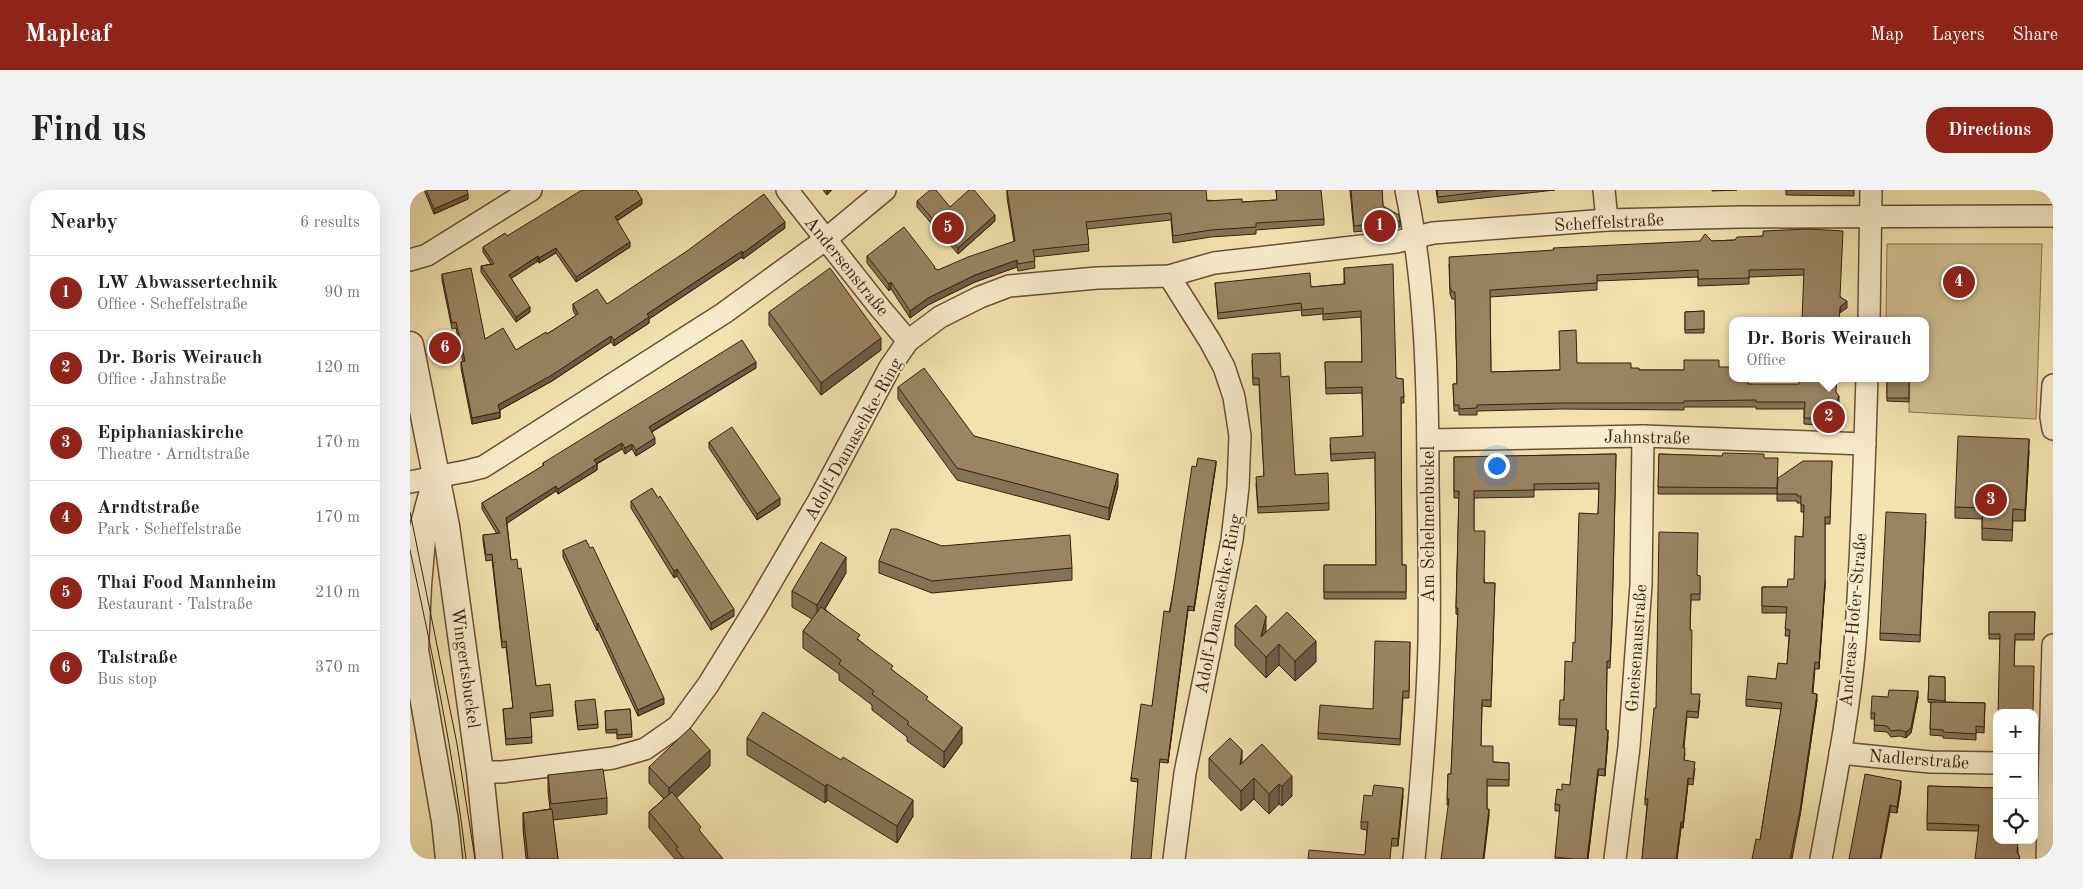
<!DOCTYPE html>
<html lang="en">
<head>
<meta charset="utf-8">
<style>
  body { margin:0; font-family:"Old Standard TT",serif; background:#f2f2f2; color:#222 }
  .controls { position:absolute; right:15px; bottom:15px; display:grid; overflow:hidden; border-radius:10px; box-shadow:0 5px 20px #0002 }
  .controls button { width:45px; height:45px; display:grid; place-items:center; padding:0; border:0; border-bottom:1px solid #e0e0e0; background:#fff; color:#222; font:25px sans-serif }
  .you { position:absolute; left:1086px; top:275px; width:18px; height:18px; margin:-12px; border:4px solid #fff; border-radius:50%; background:#1a73e8; box-shadow:0 0 0 8px #1a73e833 }
  .badge { display:grid; place-items:center; width:32px; height:32px; border-radius:50%; background:#8f2418; color:#fff; font-size:16px; font-weight:700 }
  .pin { position:absolute; translate:-50% -50%; border:2px solid #fff; box-shadow:0 1px 5px #0006 }
  .popup { position:absolute; left:1319px; top:127px; width:200px; height:65px; box-sizing:border-box; display:grid; place-content:center; border-radius:10px; background:#fff; filter:drop-shadow(0 1px 4px #0005); font-size:16px; white-space:nowrap; color:#767676 }
  .popup b { font-size:19px; color:#222 }
  .popup::after { content:''; position:absolute; left:50%; top:100%; margin-left:-10px; border:10px solid transparent; border-top-color:#fff }
  .list { margin:0; padding:0; list-style:none }
  h2 { display:flex; justify-content:space-between; align-items:center; height:65px; margin:0; padding:0 20px; font-size:21px }
  h2 small { font-size:16px; font-weight:400; color:#767676 }
  .list li { display:grid; grid-template-columns:32px 1fr auto; gap:15px; align-items:center; box-sizing:border-box; height:75px; padding:0 20px; border-top:1px solid #e0e0e0 }
  .list b { display:block; font-size:19px; white-space:nowrap }
  .list p { margin:0; font-size:16px; white-space:nowrap; color:#767676 }
  .list em { font-size:16px; font-style:normal; color:#767676 }
  .icon { flex:none; width:28px; height:28px; fill:none; stroke:currentColor; stroke-width:2; stroke-linecap:round; stroke-linejoin:round }
  .map { position:relative; flex:none; width:1643px; height:669px; overflow:hidden; border-radius:20px }
  header { display:flex; align-items:center; gap:30px; box-sizing:border-box; height:70px; padding:0 25px; background:#8f2418; color:#fff }
  header strong { font-size:24px }
  nav { display:flex; gap:28px; margin-inline-start:auto; font-size:18px }
  .intro { display:flex; align-items:center; justify-content:space-between; box-sizing:border-box; height:120px; padding:0 30px }
  h1 { margin:0; font-size:35px }
  .button { padding:12px 22px; border-radius:20px; background:#8f2418; color:#fff; font-size:18px; font-weight:700 }
  main { display:flex; gap:30px; padding:0 30px }
  aside { flex:1; background:#fff; border-radius:20px; box-shadow:0 5px 20px #0002 }
  .map>svg:first-child { display:block }
  .green { fill:#d3c194; stroke:#877051 }
  .lines { fill:none; stroke-linecap:round; stroke-linejoin:round }
  .minor-casing { stroke:#695036; stroke-width:24 }
  .tertiary-casing { stroke:#695036; stroke-width:29 }
  .minor { stroke:#f7eccb; stroke-width:21 }
  .tertiary { stroke:#f7eccb; stroke-width:26 }
  .tram { stroke:#3b1f0e; stroke-width:1 }
  .wall { fill:#847254; stroke:#3b1f0e }
  .shaded-wall { fill:#6c5c45; stroke:#3b1f0e }
  .building { fill:#9a8462; stroke:#3b1f0e }
  .labels { text-anchor:middle; stroke-width:4; stroke-linejoin:round; paint-order:stroke }
  .street-label { font-size:18px; fill:#3b1f0e; stroke:#f7eccb }
</style>
</head>
<body>
<header>
<strong>Mapleaf</strong>
<nav><a>Map</a><a>Layers</a><a>Share</a></nav>
</header>
<div class="intro"><h1>Find us</h1><a class="button">Directions</a></div>
<main>
<aside>
<h2>Nearby<small>6 results</small></h2>
<ul class="list">
<li><span class="badge">1</span><div><b>LW Abwassertechnik</b><p>Office · Scheffelstraße</p></div><em>90 m</em></li>
<li><span class="badge">2</span><div><b>Dr. Boris Weirauch</b><p>Office · Jahnstraße</p></div><em>120 m</em></li>
<li><span class="badge">3</span><div><b>Epiphaniaskirche</b><p>Theatre · Arndtstraße</p></div><em>170 m</em></li>
<li><span class="badge">4</span><div><b>Arndtstraße</b><p>Park · Scheffelstraße</p></div><em>170 m</em></li>
<li><span class="badge">5</span><div><b>Thai Food Mannheim</b><p>Restaurant · Talstraße</p></div><em>210 m</em></li>
<li><span class="badge">6</span><div><b>Talstraße</b><p>Bus stop</p></div><em>370 m</em></li>
</ul>
</aside>
<div class="map">
<svg width="1643" height="669" viewBox="0 0 1643 669">
  <rect width="100%" height="100%" fill="#f2e2af"/>
  <filter id="stains"><feTurbulence type="fractalNoise" baseFrequency=".004" numOctaves="4"/><feColorMatrix values="0 0 0 0 .2 0 0 0 0 .09 0 0 0 0 .02 0 0 0 .5 -.17"/></filter>
  <radialGradient id="worn" r=".72"><stop offset=".6" stop-color="#630" stop-opacity="0"/><stop offset="1" stop-color="#630" stop-opacity=".3"/></radialGradient>
  <polygon class="green" points="1477,54 1632,54 1626,229 1499,222 1499,188 1515,188 1515,131 1476,131"/>
  <g class="lines">
    <defs>
      <g id="minor">
        <polyline points="377,0 470,118 498,151"/>
        <path d="M996,0C1016,96 1018,196 1018,294C1019,347 1020,400 1019,453C1017,526 1011,597 1004,669"/>
        <polyline points="1194,0 1197,30"/>
        <polyline points="0,70 17,65 121,0"/>
        <polyline points="759,86 800,151 814,177 824,207 830,246 828,297 822,350 775,583 764,669"/>
        <polyline points="1459,131 1461,0"/>
        <polyline points="1643,195 1641,227 1643,239"/>
        <polyline points="1018,250 1233,246 1455,254"/>
        <polyline points="0,292 57,281 73,277 314,123 416,49 475,0"/>
        <polyline points="1430,563 1520,572 1587,573"/>
        <polyline points="70,582 92,582 203,568 235,559 268,536 298,495 347,416 409,310 480,177 498,151 530,127 570,107 599,96 687,88 759,86 804,73 986,52 1023,43 1197,30 1331,27 1643,26"/>
        <polyline points="1205,669 1219,557 1231,395 1233,246"/>
        <path d="M1411,669C1424,597 1439,525 1445,453C1452,365 1454,276 1457,188"/>
        <polyline points="1637,669 1643,455"/>
      </g>
      <g id="tertiary">
        <polyline points="0,155 36,336 70,582 79,669"/>
        <polyline points="25,293 13,338 8,395 5,460 35,631 39,669"/>
      </g>
    </defs>
    <use href="#minor" class="minor-casing"/>
    <use href="#tertiary" class="tertiary-casing"/>
    <use href="#minor" class="minor"/>
    <use href="#tertiary" class="tertiary"/>
    <g class="tram">
      <polyline points="0,322 47,554 65,669"/>
      <path d="M0,360C22,462 44,565 56,669"/>
    </g>
  </g>
  <g class="wall">
    <polygon points="14,0 57,0 58,9 24,24"/>
    <polygon points="413,0 422,0 417,5"/>
    <polygon points="597,0 832,12 867,10 866,0 883,0 914,29 914,35 846,40 846,44 801,47 763,53 761,30 677,39 679,61 624,67 625,78 608,81 607,77 565,92 518,115 500,128 481,99 479,101 457,73 457,66 525,79 528,80 604,52 597,7"/>
    <polygon points="940,0 972,0 973,16 990,31 990,37 944,42"/>
    <polygon points="1026,0 1145,0 1028,13"/>
    <polygon points="1302,0 1327,0 1302,1"/>
    <polygon points="1376,0 1444,0 1444,6 1376,5"/>
    <polygon points="228,2 232,14 207,31 220,57 166,92 146,63 129,73 128,71 101,88 120,122 106,132 71,82 71,76 81,74 73,62 73,57 97,46"/>
    <polygon points="507,11 540,17 585,31 548,64 507,17"/>
    <polygon points="375,38 333,69 332,67 239,129 239,133 204,156 201,152 142,191 90,220 90,228 62,234 51,178 51,172 53,172 46,138 42,139 32,90 32,84 75,149 106,160 137,144 166,126 163,120 163,114 197,114"/>
    <polygon points="1353,46 1431,107 1437,118 1394,85 1339,87 1339,94 1288,96 1288,87 1187,91 1187,100 1080,107 1081,182 1150,180 1167,173 1221,178 1229,180 1274,180 1309,177 1338,194 1426,202 1429,213 1426,219 1425,236 1394,234 1394,219 1346,219 1346,217 1274,217 1274,220 1151,219 1067,221 1067,225 1049,225 1049,221 1044,221 1043,194 1047,194 1045,109 1042,109 1040,104 1039,74 1302,51 1325,50"/>
    <polygon points="934,78 986,188 993,189 994,213 991,213 992,375 996,375 996,409 914,409 914,375 966,375 965,268 921,271 920,254 953,246 952,203 916,204 915,172 952,172 951,127 913,130 913,124 892,126 891,120 808,129 805,93 901,97 934,94"/>
    <polygon points="1294,121 1294,143 1275,143 1275,122"/>
    <polygon points="359,122 471,160 411,205 359,135"/>
    <polygon points="842,170 871,187 885,285 919,313 919,320 848,323 846,293 854,286 849,195 843,195"/>
    <polygon points="346,178 242,242 245,254 226,266 222,259 215,264 212,259 187,274 187,280 148,304 146,301 97,333 101,370 108,379 126,496 143,520 143,526 120,528 122,553 96,555 93,519 103,518 96,457 92,458 82,370 76,371 73,351 73,345 87,344 72,319 72,313 133,276 133,273"/>
    <polygon points="1477,188 1499,188 1499,212 1477,211"/>
    <polygon points="488,197 564,246 708,296 699,330 547,290 488,209"/>
    <polygon points="299,252 370,315 347,330 299,258"/>
    <polygon points="1619,261 1615,331 1603,331 1602,351 1572,350 1572,329 1545,328 1545,317"/>
    <polygon points="1206,264 1202,434 1200,478 1197,478 1196,540 1198,547 1195,586 1188,585 1178,669 1145,669 1150,621 1145,621 1145,614 1152,600 1160,595 1166,536 1149,535 1149,529 1162,472 1188,324 1189,299 1124,300 1124,307 1064,308 1064,341 1075,393 1085,393 1081,517 1072,516 1071,556 1083,572 1099,573 1099,596 1077,596 1077,619 1079,626 1037,615 1038,584 1041,584 1048,425 1046,424 1046,418 1049,308 1044,308 1044,267"/>
    <polygon points="1249,264 1354,268 1367,299 1422,271 1420,334 1415,334 1415,397 1409,479 1405,479 1403,503 1407,510 1390,626 1350,650 1371,519 1336,516 1336,509 1366,489 1377,474 1379,446 1375,446 1377,423 1352,423 1352,397 1377,397 1384,389 1393,347 1394,322 1391,322 1391,313 1387,313 1387,311 1367,311 1367,304 1248,304"/>
    <polygon points="806,274 784,421 778,420 758,573 750,572 728,592 721,591 721,588 742,516 786,277"/>
    <polygon points="221,311 324,426 301,440 267,386 264,388 221,318"/>
    <polygon points="1516,331 1510,452 1470,450 1470,443"/>
    <polygon points="532,356 662,378 662,390 522,403 469,383 469,371"/>
    <polygon points="153,360 254,514 228,526 188,440 187,441 153,367"/>
    <polygon points="436,383 415,419 483,481 518,511 552,553 534,578 497,551 497,547 462,520 462,515 429,490 429,484 393,458 393,441 402,429 382,417 382,401"/>
    <polygon points="1287,385 1290,386 1290,410 1281,410 1280,440 1281,504 1290,510 1288,528 1277,527 1274,558 1275,564 1274,570 1285,578 1283,595 1278,594 1273,638 1271,638 1267,669 1232,669 1237,615 1235,615 1235,609 1246,518"/>
    <polygon points="1579,422 1625,422 1624,450 1605,450 1604,476 1623,523 1590,449 1579,449"/>
    <polygon points="825,435 856,443 906,472 885,491 869,475 856,488 825,456"/>
    <polygon points="1000,452 999,508 993,508 990,555 908,549 908,543 963,519"/>
    <polygon points="1519,486 1535,487 1535,512 1575,513 1574,543 1566,542 1566,550 1533,548 1533,546 1520,545 1521,513 1518,512"/>
    <polygon points="1478,507 1508,507 1501,543 1496,548 1490,546 1481,547 1477,542 1464,541 1465,529 1461,529 1461,523"/>
    <polygon points="165,514 188,534 188,538 168,540"/>
    <polygon points="220,519 222,547 207,549 207,543 196,543 195,521"/>
    <polygon points="337,548 503,626 487,653 417,610 415,613 337,565"/>
    <polygon points="852,554 882,606 872,616 869,614 859,624 844,609 831,621 799,588 799,568 832,573"/>
    <polygon points="300,576 266,607 291,643 313,669 265,669 239,638 239,622 254,609 239,593 239,577"/>
    <polygon points="138,585 197,608 197,624 143,630 148,669 116,669 113,639 113,623 140,619 138,601"/>
    <polygon points="1518,596 1587,598 1587,650 1608,657 1608,663 1610,669 1568,641 1517,640"/>
    <polygon points="1491,597 1487,623 1480,622 1439,669"/>
    <polygon points="962,606 993,606 988,656 982,656 955,665 957,640 951,639 951,632"/>
  </g>
  <g class="shaded-wall">
    <polygon points="417,0 422,0 417,5"/>
    <polygon points="58,4 58,9 24,24 24,19"/>
    <polygon points="232,9 232,14 205,32 205,27"/>
    <polygon points="585,25 585,31 548,64 548,58"/>
    <polygon points="375,32 375,38 333,69 333,63"/>
    <polygon points="220,52 220,57 166,92 166,87"/>
    <polygon points="146,58 146,63 129,73 129,68"/>
    <polygon points="332,61 332,67 239,129 239,133 204,156 204,150 237,124"/>
    <polygon points="128,66 128,71 99,90 99,85"/>
    <polygon points="607,70 607,77 565,92 518,115 500,128 500,121 518,108 565,85"/>
    <polygon points="481,92 481,99 479,101 479,94"/>
    <polygon points="1437,111 1437,118 1430,123 1430,117"/>
    <polygon points="120,117 120,122 106,132 106,127"/>
    <polygon points="201,146 201,152 142,191 88,221 88,215"/>
    <polygon points="471,148 471,160 411,205 411,193"/>
    <polygon points="346,172 346,178 239,243 239,237"/>
    <polygon points="1429,206 1429,213 1426,219 1425,236 1426,213"/>
    <polygon points="90,222 90,228 62,234 62,228"/>
    <polygon points="245,248 245,254 226,266 226,260"/>
    <polygon points="1619,249 1619,261 1615,331 1615,320"/>
    <polygon points="212,253 212,259 184,275 184,270"/>
    <polygon points="222,254 222,259 215,264 215,258"/>
    <polygon points="806,271 806,274 784,421 784,417"/>
    <polygon points="187,274 187,280 148,304 148,299"/>
    <polygon points="708,284 708,296 699,330 699,318"/>
    <polygon points="146,296 146,301 96,334 96,328"/>
    <polygon points="370,308 370,315 347,330 347,324"/>
    <polygon points="436,367 436,383 407,432 407,415"/>
    <polygon points="267,379 267,386 264,388 264,381"/>
    <polygon points="1415,390 1415,397 1409,479 1409,473"/>
    <polygon points="778,416 778,420 758,573 758,570"/>
    <polygon points="324,419 324,426 301,440 301,433"/>
    <polygon points="856,426 856,446 851,447"/>
    <polygon points="188,433 188,440 187,441 187,434"/>
    <polygon points="906,451 906,472 885,491 885,471"/>
    <polygon points="869,454 869,475 856,488 856,467"/>
    <polygon points="1508,501 1508,507 1501,543 1496,548 1496,542"/>
    <polygon points="1407,504 1407,510 1390,626 1382,669 1380,669"/>
    <polygon points="254,508 254,514 228,526 228,520"/>
    <polygon points="552,537 552,553 534,578 534,562"/>
    <polygon points="1198,540 1198,547 1195,586 1195,579"/>
    <polygon points="300,560 300,576 259,615 259,598"/>
    <polygon points="832,560 832,581 830,575"/>
    <polygon points="1188,579 1188,585 1178,669 1177,669"/>
    <polygon points="882,586 882,606 872,616 872,596"/>
    <polygon points="844,588 844,609 831,621 831,601"/>
    <polygon points="1278,588 1278,594 1273,638 1273,632"/>
    <polygon points="1491,591 1491,597 1487,623 1487,617"/>
    <polygon points="417,594 417,610 415,613 415,596"/>
    <polygon points="869,594 869,614 859,624 859,604"/>
    <polygon points="993,598 993,606 988,656 988,649"/>
    <polygon points="503,610 503,626 487,653 487,636"/>
    <polygon points="1480,615 1480,622 1471,669 1470,669"/>
    <polygon points="1079,619 1079,626 1074,669 1073,669"/>
    <polygon points="1271,632 1271,638 1267,669 1266,669"/>
  </g>
  <g class="building">
    <polygon points="16,0 57,0 58,4 24,19"/>
    <polygon points="172,0 226,0 232,9 205,27 220,52 166,87 146,58 129,68 128,66 99,85 120,117 106,127 71,76 84,74 73,57 95,43 97,46"/>
    <polygon points="520,0 526,0 540,17 559,0 564,0 585,25 548,58 507,11"/>
    <polygon points="597,0 796,0 797,11 832,9 832,12 867,10 866,0 911,0 914,29 846,33 846,37 801,40 763,46 761,23 676,32 679,54 623,60 625,71 608,74 607,70 565,85 518,108 500,121 481,92 479,94 457,66 494,37 525,77 524,78 528,80 558,67 605,51"/>
    <polygon points="941,0 972,0 973,16 989,25 990,31 944,36"/>
    <polygon points="1027,0 1087,0 1028,7"/>
    <polygon points="354,4 375,32 333,63 332,61 237,124 239,127 204,150 201,146 142,185 88,215 90,222 62,228 51,172 55,171 50,149 46,132 42,133 32,84 61,78 75,149 93,138 106,160 136,142 137,144 168,124 163,114 187,99 197,114 277,61"/>
    <polygon points="1399,39 1433,41 1430,107 1437,111 1430,117 1429,131 1392,131 1394,79 1339,80 1339,88 1288,89 1288,80 1187,85 1187,93 1080,100 1081,182 1150,180 1149,141 1166,140 1167,173 1221,173 1221,178 1229,178 1229,180 1274,180 1274,170 1309,170 1309,177 1323,177 1323,188 1338,188 1338,194 1389,194 1389,188 1427,188 1426,202 1429,206 1426,213 1425,229 1394,228 1395,212 1346,212 1346,210 1274,211 1274,213 1151,213 1067,215 1067,218 1049,219 1049,215 1044,215 1043,194 1047,194 1045,102 1042,102 1040,97 1039,67 1144,60 1143,58 1290,51 1295,44 1302,51 1325,50 1327,47 1353,46 1353,41"/>
    <polygon points="983,74 986,188 993,189 994,207 991,207 992,375 996,375 996,402 914,402 914,375 966,375 965,262 921,264 920,248 953,246 952,197 916,198 915,172 952,172 951,121 913,124 913,118 892,120 891,113 808,123 805,93 900,83 901,97 935,94 934,78"/>
    <polygon points="420,78 471,148 411,193 359,122"/>
    <polygon points="1294,121 1294,139 1275,140 1275,122"/>
    <polygon points="332,150 346,172 239,237 245,248 226,260 222,254 215,258 212,253 184,270 187,274 148,299 146,296 96,328 101,370 107,369 108,379 111,378 126,496 140,494 143,520 120,523 122,547 96,549 93,519 103,518 96,451 92,452 82,364 76,365 73,345 90,343 72,313 134,275 133,273"/>
    <polygon points="870,163 871,187 879,186 885,285 918,283 919,313 848,317 846,287 854,286 849,188 843,188 842,164"/>
    <polygon points="514,178 564,246 708,284 699,318 547,278 488,197"/>
    <rect x="1477" y="188" width="22" height="20"/>
    <polygon points="322,237 370,308 347,324 299,252"/>
    <polygon points="1548,246 1619,249 1615,320 1603,319 1602,340 1572,338 1573,318 1545,317"/>
    <polygon points="1313,263 1354,264 1354,268 1368,268 1367,298 1248,297 1249,264 1312,266"/>
    <polygon points="1206,264 1202,428 1200,471 1197,471 1196,540 1198,540 1195,579 1188,579 1177,669 1163,669 1145,667 1150,615 1145,614 1147,599 1152,600 1152,594 1160,595 1167,529 1149,529 1150,510 1154,510 1155,471 1162,472 1163,452 1165,453 1169,323 1188,324 1189,293 1124,294 1124,300 1064,301 1064,341 1075,341 1074,393 1085,393 1081,510 1072,510 1071,556 1083,556 1083,572 1099,573 1099,590 1077,589 1077,619 1079,619 1073,669 1031,669 1039,609 1037,609 1038,584 1041,584 1048,418 1046,418 1049,301 1044,301 1044,267"/>
    <polygon points="788,268 806,271 784,417 778,416 758,570 750,569 741,669 721,669 728,589 721,588 731,514 742,516 754,421 760,422 782,276 786,277"/>
    <polygon points="1393,271 1422,271 1420,327 1415,327 1415,390 1409,473 1405,472 1402,503 1407,504 1390,620 1380,669 1342,669 1346,649 1350,650 1372,513 1336,509 1338,486 1366,489 1368,473 1377,474 1380,440 1375,439 1377,417 1352,416 1352,397 1377,397 1378,389 1384,389 1385,346 1393,347 1394,315 1391,315 1391,306 1387,306 1387,304 1367,304 1368,288"/>
    <polygon points="242,298 248,308 250,306 324,419 301,433 267,379 264,381 221,311"/>
    <polygon points="1476,322 1516,324 1510,445 1470,443"/>
    <polygon points="481,339 487,339 532,356 660,345 662,378 522,391 469,371"/>
    <polygon points="1249,342 1288,343 1287,385 1290,386 1290,404 1281,404 1280,440 1282,440 1281,504 1290,504 1288,522 1277,521 1273,558 1275,558 1274,570 1285,572 1284,579 1283,589 1278,588 1273,632 1271,632 1266,669 1232,669 1238,609 1235,609 1244,518 1246,518"/>
    <polygon points="176,350 180,358 183,357 254,508 228,520 188,433 187,434 153,360"/>
    <polygon points="411,352 436,367 407,415 382,401"/>
    <polygon points="846,415 856,426 851,447 877,422 906,451 885,471 869,454 856,467 825,435"/>
    <polygon points="411,417 450,445 447,449 483,476 481,479 518,507 516,509 552,537 534,562 497,534 499,532 462,504 464,501 429,474 431,470 393,441"/>
    <polygon points="1579,422 1625,422 1624,444 1605,444 1604,476 1624,476 1623,523 1588,523 1590,444 1579,444"/>
    <polygon points="965,451 1000,452 999,501 993,501 990,549 908,543 910,515 963,519"/>
    <polygon points="1519,486 1535,487 1535,511 1518,509"/>
    <polygon points="1479,500 1508,501 1501,538 1496,542 1490,540 1481,541 1477,536 1464,535 1465,523 1461,523 1462,506 1478,507"/>
    <polygon points="185,509 188,534 168,536 165,511"/>
    <polygon points="1521,512 1575,513 1574,537 1566,536 1566,544 1533,542 1533,540 1520,539"/>
    <polygon points="220,519 222,544 207,545 207,539 196,540 195,521"/>
    <polygon points="353,522 431,570 433,567 503,610 487,636 417,594 415,596 337,548"/>
    <polygon points="280,538 300,560 259,598 239,577"/>
    <polygon points="820,548 832,560 830,575 852,554 882,586 872,596 869,594 859,604 844,588 831,601 799,568"/>
    <polygon points="193,579 197,608 141,614 138,585"/>
    <polygon points="1455,584 1491,591 1487,617 1480,615 1470,669 1439,669"/>
    <polygon points="964,595 993,598 988,649 982,648 980,669 898,669 899,660 955,665 958,632 951,632 954,605 962,606"/>
    <polygon points="1518,596 1587,598 1587,650 1608,650 1607,662 1610,667 1608,669 1565,669 1569,635 1517,633"/>
    <polygon points="262,602 291,637 289,640 313,669 274,669 266,659 268,657 239,622"/>
    <polygon points="142,619 148,669 118,669 113,623"/>
  </g>
  <g class="labels">
    <g class="street-label">
      <text transform="translate(1199 32) rotate(-3)" y="6">Scheffelstraße</text>
      <text transform="translate(437 76) rotate(51)" y="6">Andersenstraße</text>
      <text transform="translate(1237 247) rotate(1)" y="6">Jahnstraße</text>
      <text transform="translate(443 249) rotate(-61)" y="6">Adolf-Damaschke-Ring</text>
      <text transform="translate(1018 334) rotate(-90)" y="6">Am Schelmenbuckel</text>
      <text transform="translate(808 414) rotate(-79)" y="6">Adolf-Damaschke-Ring</text>
      <text transform="translate(1443 430) rotate(-85)" y="6">Andreas-Hofer-Straße</text>
      <text transform="translate(1226 458) rotate(-86)" y="6">Gneisenaustraße</text>
      <text transform="translate(56 478) rotate(82)" y="6">Wingertsbuckel</text>
      <text transform="translate(1509 569) rotate(4)" y="6">Nadlerstraße</text>
    </g>
  </g>
  <rect width="100%" height="100%" filter="url(#stains)"/>
  <rect width="100%" height="100%" fill="url(#worn)"/>
</svg>
<div class="controls">
<button>+</button>
<button>−</button>
<button><svg class="icon" aria-label="locate" viewBox="0 0 24 24"><circle cx="12" cy="12" r="6"/><path d="M12 2v4M12 18v4M2 12h4M18 12h4"/></svg></button>
</div>
<div class="you"></div>
<div class="pin badge" style="left:970px;top:36px">1</div>
<div class="pin badge" style="left:1419px;top:227px">2</div>
<div class="popup"><b>Dr. Boris Weirauch</b>Office</div>
<div class="pin badge" style="left:1581px;top:310px">3</div>
<div class="pin badge" style="left:1549px;top:92px">4</div>
<div class="pin badge" style="left:538px;top:38px">5</div>
<div class="pin badge" style="left:35px;top:158px">6</div>
</div>
</main>
</body>
</html>
